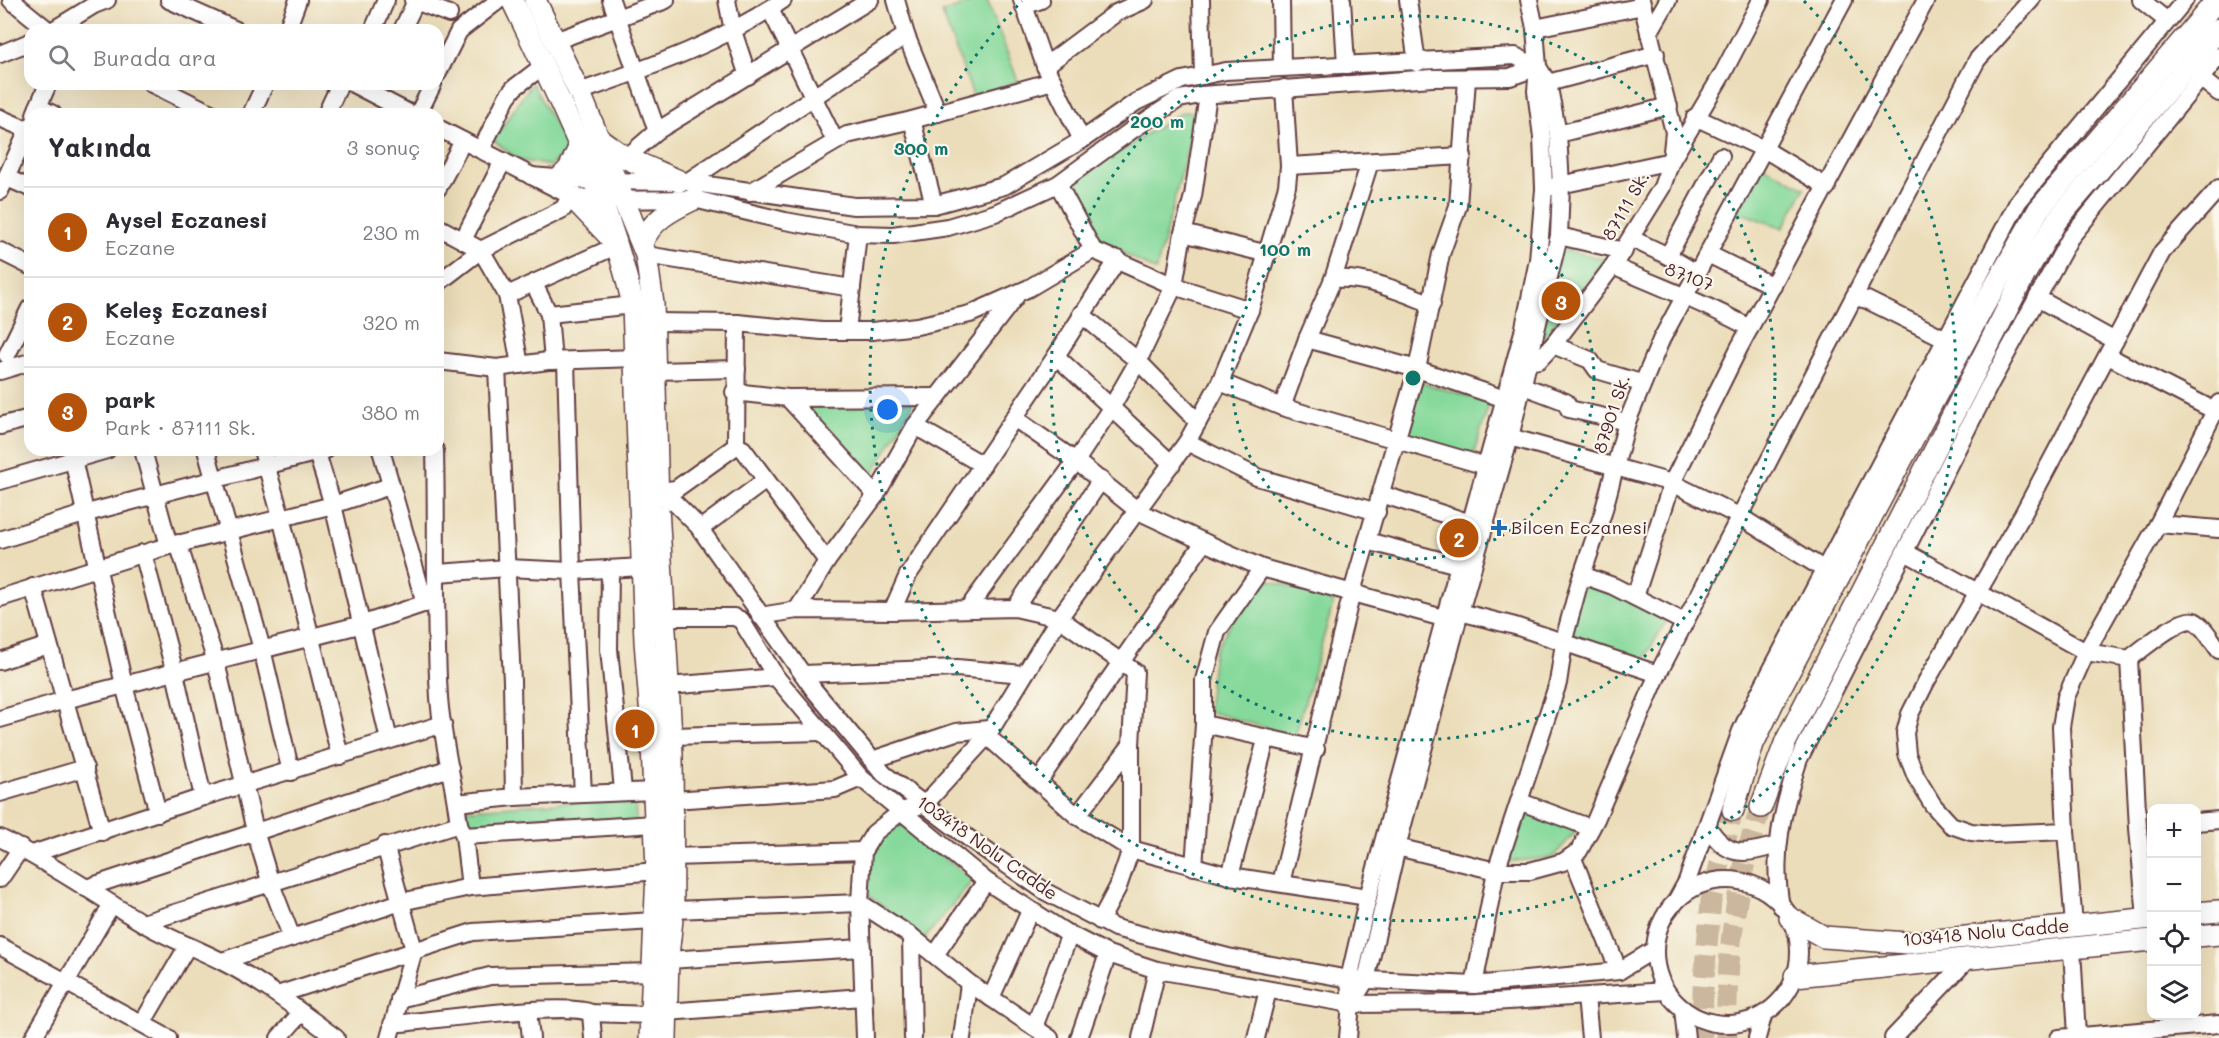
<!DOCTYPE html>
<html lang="tr">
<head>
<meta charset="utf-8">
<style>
  body { margin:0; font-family:Mali,sans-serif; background:#f7f7f7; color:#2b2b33 }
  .controls { position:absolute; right:18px; bottom:18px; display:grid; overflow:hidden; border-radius:12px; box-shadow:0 6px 24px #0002 }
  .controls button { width:54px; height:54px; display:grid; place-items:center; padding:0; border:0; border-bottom:2px solid #e1e1e2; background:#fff; color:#2b2b33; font:30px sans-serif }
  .you { position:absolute; left:888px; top:410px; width:21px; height:21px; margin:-15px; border:4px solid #fff; border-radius:50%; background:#1a73e8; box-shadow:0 0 0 9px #1a73e833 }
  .badge { display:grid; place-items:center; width:39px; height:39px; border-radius:50%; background:#b45309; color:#fff; font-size:20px; font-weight:700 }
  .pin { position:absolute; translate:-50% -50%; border:3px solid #fff; box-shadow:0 2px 6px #0006 }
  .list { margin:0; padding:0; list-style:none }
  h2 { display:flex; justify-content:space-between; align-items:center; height:78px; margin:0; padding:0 24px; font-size:26px }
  h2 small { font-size:20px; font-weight:400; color:#7c7c81 }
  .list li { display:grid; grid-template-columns:39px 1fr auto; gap:18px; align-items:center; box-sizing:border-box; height:90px; padding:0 24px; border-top:2px solid #e1e1e2 }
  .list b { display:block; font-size:22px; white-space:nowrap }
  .list p { margin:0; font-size:20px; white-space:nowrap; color:#7c7c81 }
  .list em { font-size:20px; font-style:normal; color:#7c7c81 }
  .icon { flex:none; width:33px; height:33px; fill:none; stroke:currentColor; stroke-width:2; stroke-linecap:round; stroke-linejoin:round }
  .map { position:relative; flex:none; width:2219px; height:1038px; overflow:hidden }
  .search { position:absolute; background:#fff; box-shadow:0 6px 24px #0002; left:24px; top:24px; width:420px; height:66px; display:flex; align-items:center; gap:15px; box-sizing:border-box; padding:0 21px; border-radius:18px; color:#7c7c81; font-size:22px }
  .panel { position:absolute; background:#fff; box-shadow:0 6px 24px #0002; left:24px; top:108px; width:420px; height:348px; border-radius:18px }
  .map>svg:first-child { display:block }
  .green { fill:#86d99b; stroke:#687c63; stroke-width:1.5 }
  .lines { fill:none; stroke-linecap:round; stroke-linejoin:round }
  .major-tunnel { stroke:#cbb79d; stroke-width:21; stroke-dasharray:21 10; stroke-linecap:butt }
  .minor-casing { stroke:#623c40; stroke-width:20 }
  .major-casing { stroke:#623c40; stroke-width:24 }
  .minor { stroke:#fff; stroke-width:16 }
  .major { stroke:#fff; stroke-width:21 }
  .ring { fill:none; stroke:#0f766e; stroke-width:3; stroke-dasharray:3 6 }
  .poi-dot { fill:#1f6fb2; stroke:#fbf7ec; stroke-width:2 }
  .labels { text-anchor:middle; stroke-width:4.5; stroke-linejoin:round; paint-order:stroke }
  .street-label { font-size:18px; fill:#4a1f2b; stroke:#fbf7ec }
  .poi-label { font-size:18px; fill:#4a1f2b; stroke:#fbf7ec; text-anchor:start }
  .centre { fill:#0f766e; stroke:#fbf7ec; stroke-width:3 }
  .ring-label { font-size:18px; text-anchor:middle; font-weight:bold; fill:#0f766e; stroke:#fbf7ec; stroke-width:4.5; stroke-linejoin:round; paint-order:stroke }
</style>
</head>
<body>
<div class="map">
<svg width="2219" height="1038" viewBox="0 0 2219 1038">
  <rect width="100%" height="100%" fill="#fbf7ec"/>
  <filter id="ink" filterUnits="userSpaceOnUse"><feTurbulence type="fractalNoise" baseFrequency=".0167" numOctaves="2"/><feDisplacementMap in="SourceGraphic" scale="12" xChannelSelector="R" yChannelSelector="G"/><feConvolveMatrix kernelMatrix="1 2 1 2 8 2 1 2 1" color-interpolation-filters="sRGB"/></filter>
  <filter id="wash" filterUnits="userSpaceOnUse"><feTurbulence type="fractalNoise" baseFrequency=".008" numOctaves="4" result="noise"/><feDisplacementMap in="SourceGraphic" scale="24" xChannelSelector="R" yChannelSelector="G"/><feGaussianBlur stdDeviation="1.35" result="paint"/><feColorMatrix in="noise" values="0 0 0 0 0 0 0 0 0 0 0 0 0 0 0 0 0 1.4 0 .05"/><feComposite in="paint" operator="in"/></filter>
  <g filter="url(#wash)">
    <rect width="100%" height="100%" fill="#ebddb9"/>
    <g class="green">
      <polygon points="977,0 987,0 1018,81 974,98 942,13"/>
      <polygon points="532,83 568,149 550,166 519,160 493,140"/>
      <polygon points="1182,112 1197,112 1156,271 1093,236 1073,193 1077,178"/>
      <polygon points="1758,163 1805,188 1783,228 1733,210"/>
      <polygon points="1560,249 1605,259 1540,342"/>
      <polygon points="1418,382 1490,402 1472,458 1402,438"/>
      <polygon points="813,402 914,402 871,477 806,414"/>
      <polygon points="1266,579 1334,601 1295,736 1207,711 1214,652 1246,597"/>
      <polygon points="1584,579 1669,616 1644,659 1568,635"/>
      <polygon points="635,797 636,823 462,834 458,810"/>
      <polygon points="1522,805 1577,830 1553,857 1506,862"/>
      <polygon points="895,819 973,880 924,939 866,893 871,847"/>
    </g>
  </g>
  <g filter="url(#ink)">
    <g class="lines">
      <g class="major-tunnel">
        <polyline points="1702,1038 1703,990 1711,901 1733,810"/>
        <path d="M1727,1038C1725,961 1736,880 1761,807"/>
      </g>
      <defs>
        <g id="minor">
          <polyline points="11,0 48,30"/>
          <polyline points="169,0 236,30"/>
          <polyline points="413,0 449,14"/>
          <polyline points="611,0 657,131"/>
          <polyline points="727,0 733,31 748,76"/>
          <polyline points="896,0 906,35 938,113"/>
          <polyline points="1022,0 1045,66 1082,140"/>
          <polyline points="1201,0 1203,76"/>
          <polyline points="1281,0 1282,68"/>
          <polyline points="1342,0 1346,65"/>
          <polyline points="1408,0 1417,63"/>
          <polyline points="2141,0 2166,20"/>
          <polyline points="1024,6 1041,0"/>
          <polyline points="770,9 835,141"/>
          <polyline points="1535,28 1643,6"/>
          <polyline points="53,30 94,5 107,0"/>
          <polyline points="287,30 298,0"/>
          <polyline points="373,30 386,0"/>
          <polyline points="402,30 416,1"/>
          <polyline points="1649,33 1668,0"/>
          <polyline points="555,41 666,0"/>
          <polyline points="0,54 30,42"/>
          <polyline points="1045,66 1116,13 1145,0"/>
          <polyline points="438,73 459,31 499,0"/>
          <polyline points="2200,78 2219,93"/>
          <polyline points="1548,83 1656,54"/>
          <polyline points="152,84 213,114"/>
          <polyline points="353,84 411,114"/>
          <path d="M579,92C650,67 721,43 783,0"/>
          <polyline points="38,107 53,114"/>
          <polyline points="35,114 48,84"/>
          <polyline points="251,114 265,84"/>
          <polyline points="326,114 340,84"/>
          <polyline points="418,114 433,84"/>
          <polyline points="1695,117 1764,149 1827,187"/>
          <polyline points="0,118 28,130"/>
          <polyline points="912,120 934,205"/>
          <polyline points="438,128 571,196 601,200 694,199 785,221 858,234 893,235 948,227 995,213 1058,184 1132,130 1179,99 1201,95 1432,78 1510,77 1538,67"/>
          <polyline points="1558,134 1669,106"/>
          <polyline points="481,150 507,97 514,88 543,66"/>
          <polyline points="626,158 657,131 870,0"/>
          <polyline points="1289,166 1463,156"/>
          <polyline points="531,176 592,181 687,182 854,206 934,205 1004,186 1082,140 1136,102 1182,80 1226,71 1515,56 1538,67 1548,83 1558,134 1561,185 1559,236 1510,437 1460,612 1397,847 1366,980 1351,1004"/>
          <polyline points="7,178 30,188"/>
          <polyline points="687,182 906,35"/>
          <polyline points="1058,184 1093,250 1174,286 1250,310"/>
          <polyline points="1551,187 1671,161 1723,73 1761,0"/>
          <polyline points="438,188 463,141"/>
          <polyline points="0,191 30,126"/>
          <polyline points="750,192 847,135 912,120 1053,81"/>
          <polyline points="438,227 481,250 507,295 520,365"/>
          <polyline points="1183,233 1268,254"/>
          <polyline points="1559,236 1624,251"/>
          <polyline points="1632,239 1668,256"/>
          <polyline points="463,240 503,161"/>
          <polyline points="0,251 30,266"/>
          <polyline points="1708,254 1773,286"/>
          <polyline points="646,255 852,288"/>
          <path d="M1613,266C1659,287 1706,303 1750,328"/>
          <polyline points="1698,274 1668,256 1721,156"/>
          <path d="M1333,279C1367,276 1401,292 1432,304"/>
          <polyline points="438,283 481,250 563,209 571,196"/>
          <polyline points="534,284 549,314 553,361"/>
          <polyline points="507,295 618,245"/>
          <polyline points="1854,297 1867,300 1946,339"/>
          <polyline points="2037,298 2115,341"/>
          <polyline points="549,314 633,305"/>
          <polyline points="1081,314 1138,361 1198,422"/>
          <polyline points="654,322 737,323 822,331 872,331 917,326 970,314 1029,288 1093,250"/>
          <polyline points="737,323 736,446 743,449 827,561"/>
          <polyline points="847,331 858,234"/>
          <polyline points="1307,339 1417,369 1505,399"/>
          <polyline points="1553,345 1590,360 1597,370 1641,383"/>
          <polyline points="7,355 30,308"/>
          <polyline points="1056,356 1172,464"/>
          <polyline points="2108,356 2215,411"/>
          <polyline points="438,361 497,368 548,361 636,358"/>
          <polyline points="566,361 572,571 583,794"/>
          <polyline points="1527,362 1539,360 1553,345 1613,266 1662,187 1671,161 1674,132 1641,0"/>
          <polyline points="497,368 512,681 514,797"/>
          <polyline points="0,371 30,362"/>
          <polyline points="655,371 737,369"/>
          <polyline points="1220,382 1282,407 1486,466"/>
          <polyline points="1521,385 1566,402 1569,409 1627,422"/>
          <polyline points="734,392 788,398 937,397"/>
          <polyline points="788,398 876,495"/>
          <polyline points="1282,407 1307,339 1333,279 1370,162"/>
          <polyline points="1014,418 1076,461 1138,511 1204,542 1262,568 1443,618"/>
          <polyline points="0,426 30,418"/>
          <polyline points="915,426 983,465"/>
          <polyline points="1510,437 1672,483 1739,516 1825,570"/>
          <polyline points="1187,442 1257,477 1377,512"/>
          <polyline points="71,450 124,685 158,813"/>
          <polyline points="143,450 169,546"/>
          <polyline points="206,450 262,649 291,772"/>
          <polyline points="262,450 281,517 340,756"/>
          <polyline points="316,450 333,505 389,740"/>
          <polyline points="381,450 425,604"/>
          <path d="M435,450C437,533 434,615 439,697C442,740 454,782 459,824L464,836L470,887"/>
          <polyline points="0,481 107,450"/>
          <polyline points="658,491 676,489 736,446"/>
          <polyline points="1381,494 1471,523"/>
          <polyline points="658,495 675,503 698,526 814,690 884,774 971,840 1046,892 1115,928 1228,957 1349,979 1474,985 1619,971 1655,949"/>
          <polyline points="2158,524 2219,529"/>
          <polyline points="700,529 766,480"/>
          <polyline points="0,540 87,513 326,450"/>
          <polyline points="1367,541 1458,565"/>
          <polyline points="178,543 216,662 255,831 271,884 292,938"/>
          <polyline points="1905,552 2086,652 2129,659"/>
          <polyline points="143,553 175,673 203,797"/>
          <polyline points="610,570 609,649 623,790"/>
          <polyline points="438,573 507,568 572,571 642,567"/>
          <polyline points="1582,575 1613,586 1684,622"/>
          <polyline points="33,587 102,832"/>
          <polyline points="1635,597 1672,483 1739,348 1926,0"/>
          <polyline points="0,598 158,549 333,505 390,486"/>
          <polyline points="969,607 1076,461 1111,408 1138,361 1174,286 1183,233 1193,196 1208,95"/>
          <polyline points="1015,608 1101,480"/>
          <polyline points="797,610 827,561 876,495 915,426 1016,296"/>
          <polyline points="892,611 908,575 1056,356 1118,259"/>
          <polyline points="1460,612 1515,626 1658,674"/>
          <polyline points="760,616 797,610 892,611 1015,608 1059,618 1135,672 1131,745 1131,849 1118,887 1100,921"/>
          <polyline points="666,617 734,617 741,620 776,677 861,778 986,881 1065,932 1108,954 1157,970 1351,1004 1476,1003 1666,991"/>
          <polyline points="0,661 49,645"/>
          <polyline points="803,674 957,668 1023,674"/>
          <polyline points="668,686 776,677"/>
          <polyline points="0,719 65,700 363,624 435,600"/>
          <polyline points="1204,724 1316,749"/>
          <polyline points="672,736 821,732"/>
          <polyline points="987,736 1077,816 1131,849 1230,876 1368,897"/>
          <polyline points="872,760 956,732 989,729"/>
          <polyline points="1039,781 1204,542"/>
          <polyline points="0,793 85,768"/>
          <polyline points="673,800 835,789 861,778"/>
          <polyline points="1521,802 1591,828"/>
          <polyline points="456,803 514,797 654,791"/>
          <polyline points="1077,816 1131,745"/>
          <polyline points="2196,822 2219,820"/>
          <path d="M1708,827C1727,858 1744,855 1777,845"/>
          <polyline points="2066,831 1994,834 1971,832 1951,825 1933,805 1916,777 1907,754 1905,733 1910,714 1926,682 2024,512 2162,252 2219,188"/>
          <polyline points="464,836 654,824"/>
          <path d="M0,838C49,862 94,894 141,922C167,938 196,948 223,962C265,983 299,1011 336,1038"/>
          <polyline points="385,845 414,950 389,1038"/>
          <polyline points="1397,847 1496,871 1530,871 1563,862 1579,851 1596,819 1658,674 1977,60 2031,0"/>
          <polyline points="32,854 203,797 443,724"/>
          <polyline points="1572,856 1619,971"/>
          <polyline points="672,857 863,851"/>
          <polyline points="1194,867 1204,724 1204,680 1217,632 1262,568"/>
          <polyline points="1230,876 1266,740"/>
          <polyline points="0,879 21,848"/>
          <circle cx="1727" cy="952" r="72"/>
          <polyline points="1281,883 1352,592 1417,369 1441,254 1458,206 1467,79"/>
          <polyline points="86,888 450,768"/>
          <polyline points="1675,903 1687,881 1741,731 1753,705 2018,202 2185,0"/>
          <path d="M1781,906C1771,854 1783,808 1799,759L1989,386L2070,238L2219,56"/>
          <polyline points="673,910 860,903 911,936 969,983 1050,1038"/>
          <path d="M2146,918L2138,828L2129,659C2140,651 2181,616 2194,621C2203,625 2212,641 2219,650"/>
          <polyline points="143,923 459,824"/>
          <polyline points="2074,925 2066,831 2061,727 2066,697 2086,652 2158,524 2219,403"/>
          <polyline points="911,936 913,1038"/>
          <polyline points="0,946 168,1038"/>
          <polyline points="2072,949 2077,1036"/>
          <polyline points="935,955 986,881"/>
          <polyline points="668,960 862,948"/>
          <polyline points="222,961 401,902 470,887 657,871"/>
          <polyline points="1474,985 1496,871 1558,683 1565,636 1579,584 1603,513 1627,422 1661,340 1844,0"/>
          <polyline points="280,994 473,932 654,921"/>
          <polyline points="1586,997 1590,1038"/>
          <polyline points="991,998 1030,911"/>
          <polyline points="399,999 490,976 653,972"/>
          <polyline points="1683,1009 1686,1038"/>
          <polyline points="528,1011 531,1038"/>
          <polyline points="667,1012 862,997"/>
          <polyline points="591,1013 593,1038"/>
          <polyline points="143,1022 187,947"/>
          <path d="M392,1024C427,1021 568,1001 591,1013L651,1015"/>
          <polyline points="1034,1027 1070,934"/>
          <polyline points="33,1038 112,904"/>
          <polyline points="279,1038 301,1013"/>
          <polyline points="865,1038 860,903 863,851 874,833 902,811 925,804 987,736 1059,618 1187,442 1220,382 1250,310 1287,186 1289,166 1284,88"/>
          <polyline points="962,1038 969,983"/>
          <polyline points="1079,1038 1108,954"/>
          <polyline points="1141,1038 1157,970"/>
          <polyline points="1256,1038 1268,990"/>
          <polyline points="1348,1038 1351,1004 1349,979 1368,897 1523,332 1538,260 1544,189 1542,137 1536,91 1538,67 1535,28 1529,0"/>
          <polyline points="1757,1038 1763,1016"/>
          <polyline points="1893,1038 1966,961"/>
          <polyline points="2059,1038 2219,1024"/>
        </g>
        <g id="major">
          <path d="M512,0C559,98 609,198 633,305L645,641L651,718L657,871L650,1038"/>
          <polyline points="535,0 582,98 646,255 653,304 658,507 672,754 673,910 668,956 666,1038"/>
          <polyline points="598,138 626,158 679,181"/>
          <polyline points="559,179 569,169 579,148"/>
          <polyline points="571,196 610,237"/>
          <path d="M642,243C652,219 672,210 694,199"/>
          <polyline points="1761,807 1786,741 2025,274 2057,220 2219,29"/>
          <polyline points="1733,810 1753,744 1778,692 1982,309 2039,209 2217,0"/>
          <polyline points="2196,913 2219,911"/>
          <polyline points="1790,918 1824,937 1907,943 2152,918"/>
          <polyline points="2196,936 2219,934"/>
          <polyline points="1795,976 2152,940"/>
        </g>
      </defs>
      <use href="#minor" class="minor-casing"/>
      <use href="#major" class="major-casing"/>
      <use href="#minor" class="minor"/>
      <use href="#major" class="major"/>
    </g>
  </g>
  <g class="ring">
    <circle cx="1413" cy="378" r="181"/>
    <circle cx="1413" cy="378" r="362"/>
    <path d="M1804 1A543 543 0 1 1 1022 1"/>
  </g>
  <path class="poi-dot" d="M1496 519h6v6h6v6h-6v6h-6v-6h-6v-6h6z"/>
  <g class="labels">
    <g class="street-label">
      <text transform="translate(1626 206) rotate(-60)" y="6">87111 Sk.</text>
      <text transform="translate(1689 277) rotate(21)" y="6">87107</text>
      <text transform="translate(1612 414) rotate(-72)" y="6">87901 Sk.</text>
      <text transform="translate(987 848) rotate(35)" y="6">103418 Nolu Cadde</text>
      <text transform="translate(1986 933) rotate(-5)" y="6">103418 Nolu Cadde</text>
    </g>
    <g class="poi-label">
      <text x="1511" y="534">Bilcen Eczanesi</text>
    </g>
  </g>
  <circle cx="1413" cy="378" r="9" class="centre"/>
  <g class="ring-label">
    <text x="1157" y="128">200 m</text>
    <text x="921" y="155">300 m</text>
    <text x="1285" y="256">100 m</text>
  </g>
</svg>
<div class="controls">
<button>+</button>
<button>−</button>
<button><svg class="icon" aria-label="locate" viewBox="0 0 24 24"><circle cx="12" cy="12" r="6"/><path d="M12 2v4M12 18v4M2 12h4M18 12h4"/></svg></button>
<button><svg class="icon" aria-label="layers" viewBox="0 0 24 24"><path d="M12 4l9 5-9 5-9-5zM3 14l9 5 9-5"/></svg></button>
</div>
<div class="you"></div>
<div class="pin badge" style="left:635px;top:729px">1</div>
<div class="pin badge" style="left:1459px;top:538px">2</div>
<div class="pin badge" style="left:1561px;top:301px">3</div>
<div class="search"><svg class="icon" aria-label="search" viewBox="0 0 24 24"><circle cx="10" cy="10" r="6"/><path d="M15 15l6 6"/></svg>Burada ara</div>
<section class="panel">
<h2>Yakında<small>3 sonuç</small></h2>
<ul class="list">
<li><span class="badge">1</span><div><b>Aysel Eczanesi</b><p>Eczane</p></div><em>230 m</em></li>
<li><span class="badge">2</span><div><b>Keleş Eczanesi</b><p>Eczane</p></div><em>320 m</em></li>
<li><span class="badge">3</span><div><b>park</b><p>Park · 87111 Sk.</p></div><em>380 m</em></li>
</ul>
</section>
</div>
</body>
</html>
